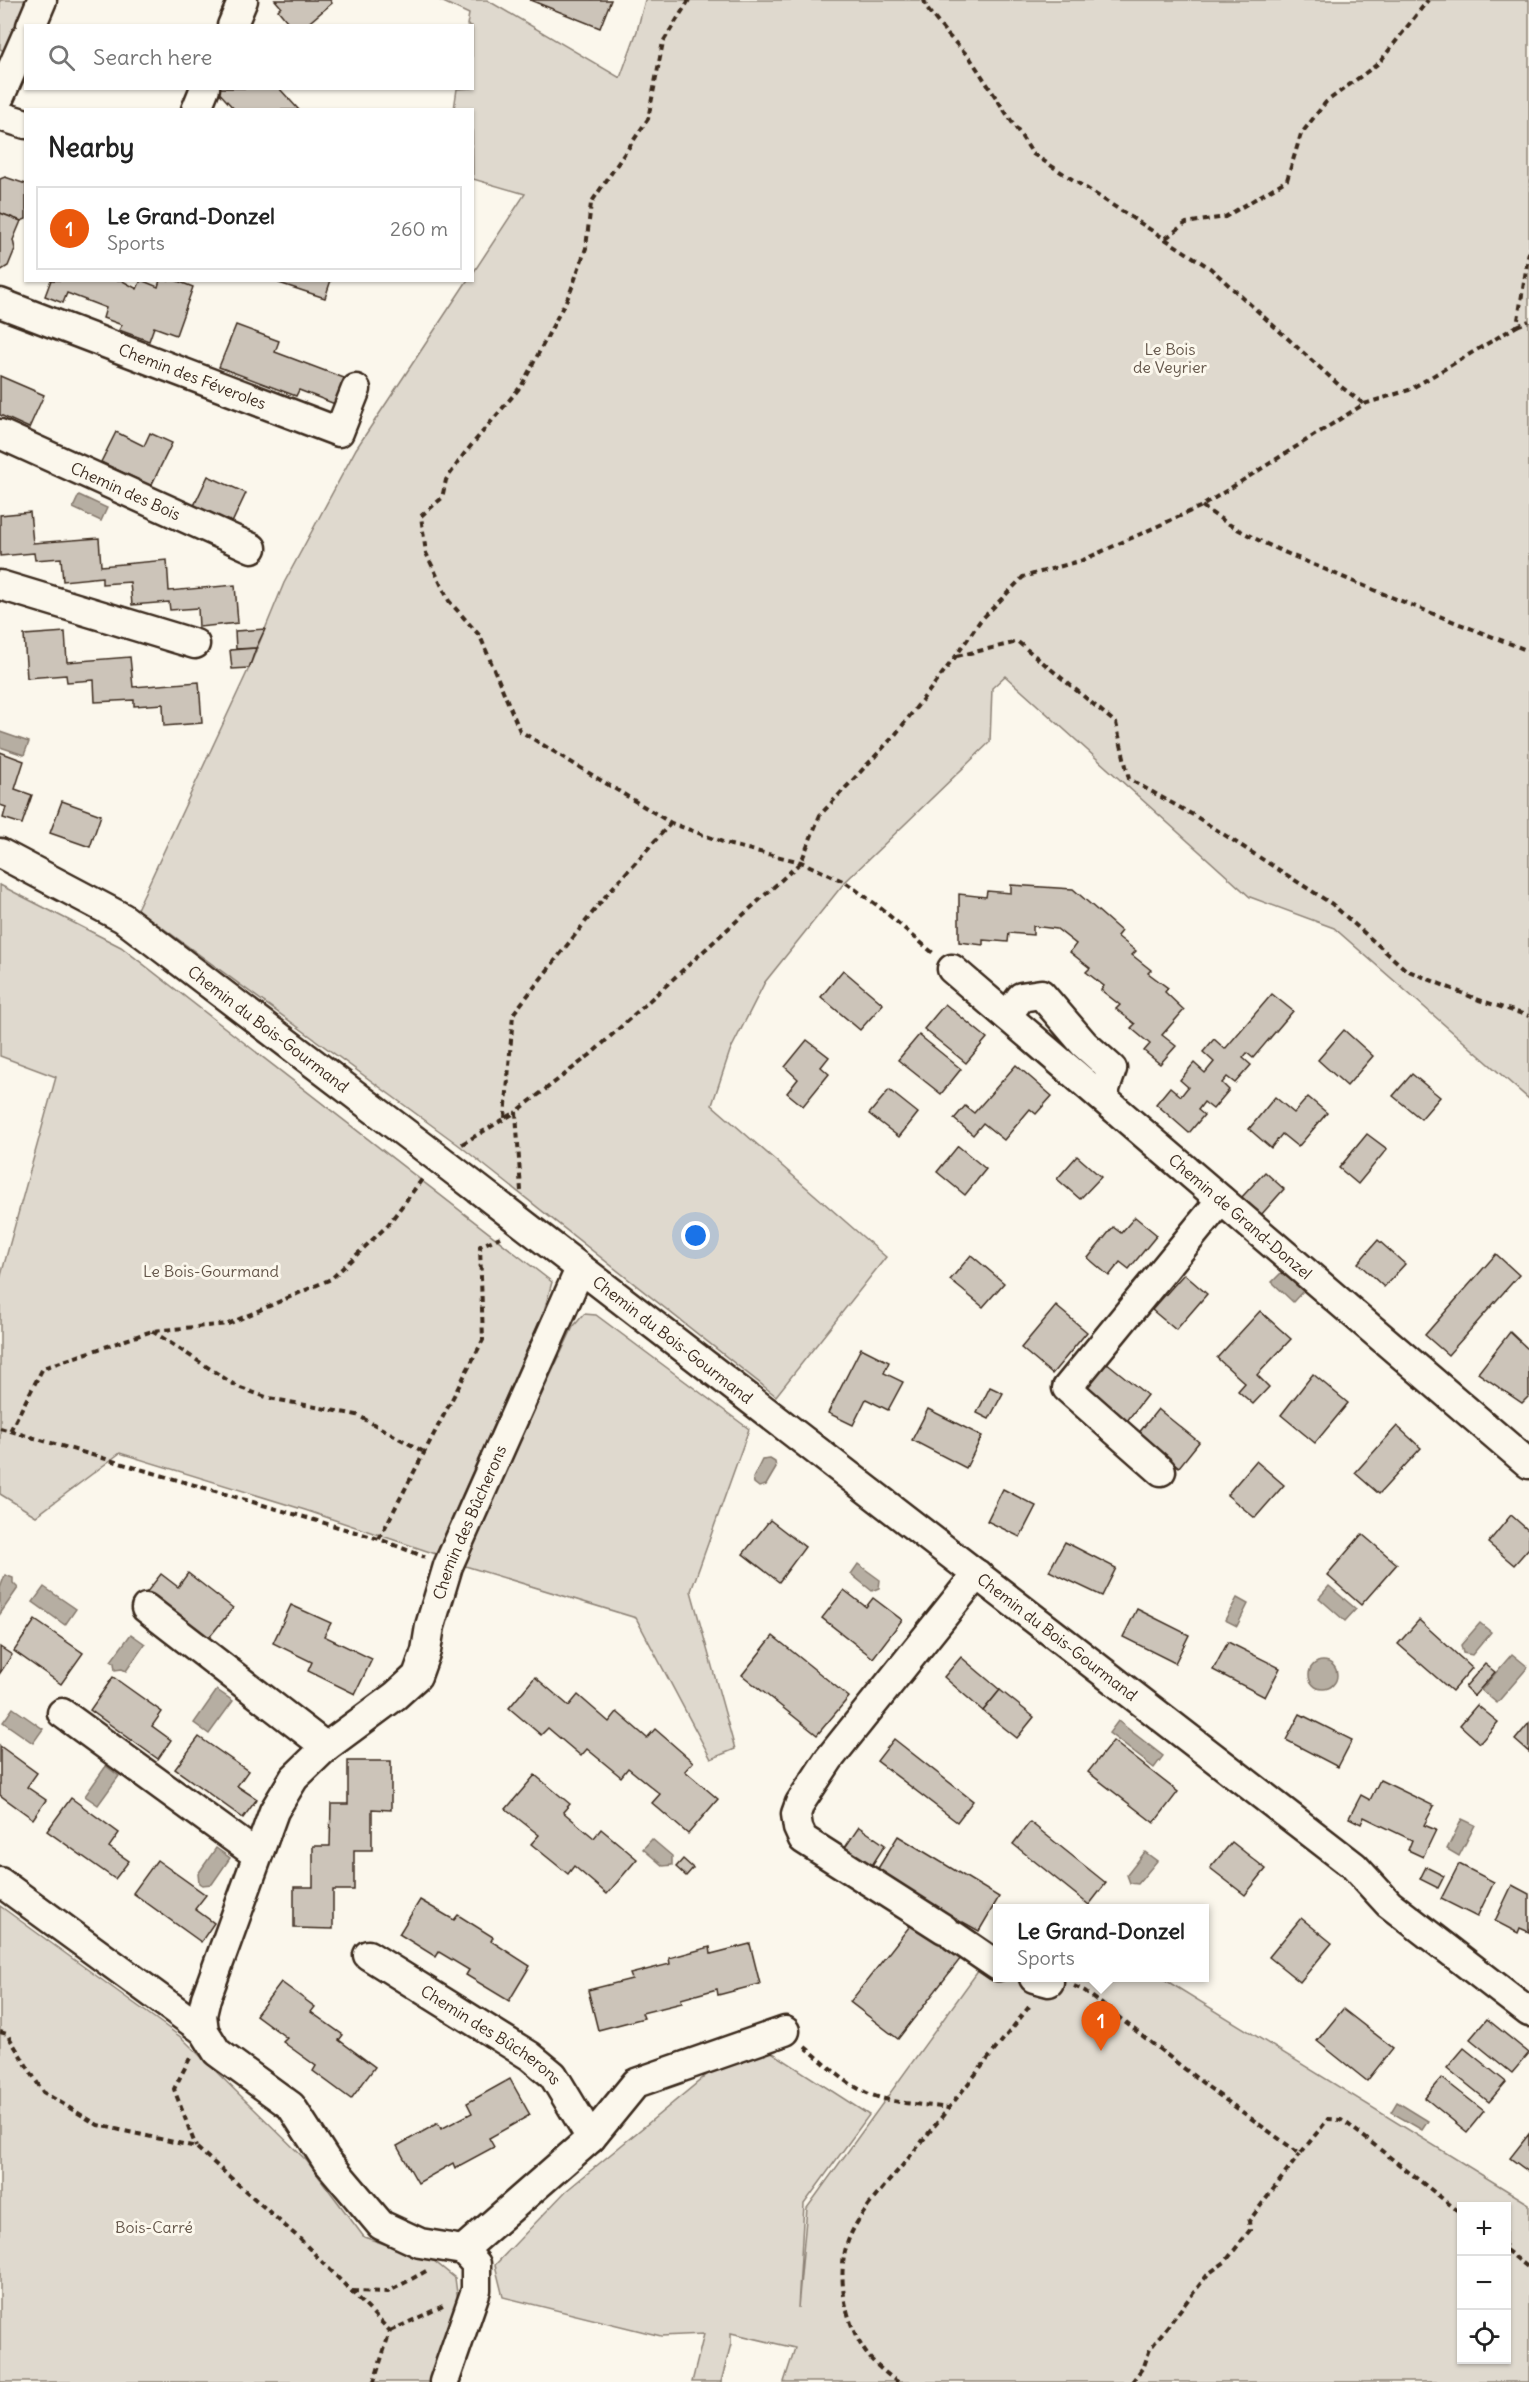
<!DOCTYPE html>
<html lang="en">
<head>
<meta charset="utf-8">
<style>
  body { margin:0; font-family:Delius,sans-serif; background:#f6f6f6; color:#222 }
  .controls { position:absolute; right:18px; bottom:18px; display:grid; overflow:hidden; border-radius:0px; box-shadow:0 2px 4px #0004 }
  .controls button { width:54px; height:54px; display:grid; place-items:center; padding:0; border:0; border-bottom:2px solid #e0e0e0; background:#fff; color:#222; font:30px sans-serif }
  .you { position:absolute; left:696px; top:1236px; width:21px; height:21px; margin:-15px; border:4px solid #fff; border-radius:50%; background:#1a73e8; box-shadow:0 0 0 9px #1a73e833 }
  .badge { display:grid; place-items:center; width:39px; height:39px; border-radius:50%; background:#ea580c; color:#fff; font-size:20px; font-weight:700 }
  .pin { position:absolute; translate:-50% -50px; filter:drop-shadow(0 2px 3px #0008) }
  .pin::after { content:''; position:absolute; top:32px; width:21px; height:18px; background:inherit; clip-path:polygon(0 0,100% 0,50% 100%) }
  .popup { position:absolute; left:993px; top:1904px; width:216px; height:78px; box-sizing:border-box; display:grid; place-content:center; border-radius:0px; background:#fff; filter:drop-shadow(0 2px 4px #0005); font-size:20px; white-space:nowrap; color:#767676 }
  .popup b { font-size:22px; color:#222 }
  .popup::after { content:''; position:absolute; left:50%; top:100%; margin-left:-12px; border:12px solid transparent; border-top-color:#fff }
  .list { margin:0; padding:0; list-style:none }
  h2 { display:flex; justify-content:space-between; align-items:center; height:78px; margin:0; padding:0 24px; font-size:26px }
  h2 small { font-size:20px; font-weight:400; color:#767676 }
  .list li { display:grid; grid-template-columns:39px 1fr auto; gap:18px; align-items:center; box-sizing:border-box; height:84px; margin:0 12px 12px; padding:0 12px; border:2px solid #e0e0e0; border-radius:0px }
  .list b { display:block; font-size:22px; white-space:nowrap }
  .list p { margin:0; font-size:20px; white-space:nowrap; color:#767676 }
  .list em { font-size:20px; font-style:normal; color:#767676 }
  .icon { flex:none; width:33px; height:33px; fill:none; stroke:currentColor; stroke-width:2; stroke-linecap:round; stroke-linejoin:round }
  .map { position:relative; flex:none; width:1529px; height:2382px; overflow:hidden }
  .search { position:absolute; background:#fff; box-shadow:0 2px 4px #0004; left:24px; top:24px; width:450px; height:66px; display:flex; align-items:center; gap:15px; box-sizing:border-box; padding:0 21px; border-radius:0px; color:#767676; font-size:22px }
  .panel { position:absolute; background:#fff; box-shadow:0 2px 4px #0004; left:24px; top:108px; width:450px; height:174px; border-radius:0px }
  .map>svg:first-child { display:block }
  .green { fill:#dfd9ce; stroke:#8d8276; stroke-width:1.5; fill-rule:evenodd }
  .water { fill:#b6aea2; stroke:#85796d; stroke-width:1.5 }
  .building { fill:#ccc4b9; stroke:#3b2a1e; stroke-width:1.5 }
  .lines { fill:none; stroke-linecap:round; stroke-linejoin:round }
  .minor-casing { stroke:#3b2a1e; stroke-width:33 }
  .path { stroke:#3b2a1e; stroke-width:4; stroke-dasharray:6 4.5; stroke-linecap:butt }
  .minor { stroke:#fbf7ec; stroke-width:28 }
  .labels { text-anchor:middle; stroke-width:6; stroke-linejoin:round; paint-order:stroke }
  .park-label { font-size:16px; fill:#64564a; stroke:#fbf7ec }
  .street-label { font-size:16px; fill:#3b2a1e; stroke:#fbf7ec }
</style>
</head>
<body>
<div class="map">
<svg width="1529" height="2382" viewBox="0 0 1529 2382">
  <rect width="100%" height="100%" fill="#fbf7ec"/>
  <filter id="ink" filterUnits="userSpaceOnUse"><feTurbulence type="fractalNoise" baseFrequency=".0167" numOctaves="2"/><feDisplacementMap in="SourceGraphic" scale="12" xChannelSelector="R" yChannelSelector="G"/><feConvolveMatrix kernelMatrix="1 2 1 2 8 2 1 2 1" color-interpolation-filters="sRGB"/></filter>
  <g filter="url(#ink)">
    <g class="green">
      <polygon points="0,0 28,0 4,51 0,49"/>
      <polygon points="439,0 487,0 620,78 637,31 645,0 1529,0 1529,1099 1334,928 1250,897 1005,676 992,688 990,742 845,882 765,982 730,1051 712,1105 886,1257 776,1396 460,1146 137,909 249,668 284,583 356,449 467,281 472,280 473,273 525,194 473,179 472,110 454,109 457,89 472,88 472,26 467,25 469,14"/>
      <polygon points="0,885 121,947 552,1282 544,1311 436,1554 305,1510 120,1453 36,1516 0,1494 0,1279 56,1077 0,1056"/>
      <polygon points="584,1314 596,1315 749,1429 691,1591 735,1749 711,1759 636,1618 462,1565 573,1327"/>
      <polygon points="0,1906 182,2038 307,2161 364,2237 434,2261 455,2278 459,2309 430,2382 0,2382"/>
      <path d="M997,1945L998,1978H1162L1529,2204V2382H784L795,2348L731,2333V2344L721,2382H692L704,2334L661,2336L503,2297L495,2265L566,2191L708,2074L764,2047L869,2115L804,2204L798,2308L807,2208ZM1462,2206H1506V2360H1462Z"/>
    </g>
    <g class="water">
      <polygon points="79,495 107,508 101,521 73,508"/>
      <polygon points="0,732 29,742 24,755 0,747"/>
      <polygon points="1282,1272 1303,1291 1293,1302 1272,1282"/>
      <polygon points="770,1459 775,1462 776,1468 766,1485 759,1487 754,1483 753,1478 762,1460"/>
      <polygon points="858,1564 880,1580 879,1588 872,1591 851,1574"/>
      <polygon points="5,1575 13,1578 13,1583 18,1588 0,1614 0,1588"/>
      <polygon points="1329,1586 1356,1609 1345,1621 1319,1598"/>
      <polygon points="44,1587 76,1609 65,1625 33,1602"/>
      <polygon points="1237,1598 1248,1604 1237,1626 1225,1620"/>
      <polygon points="1480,1623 1491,1632 1472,1655 1463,1653 1461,1645"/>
      <polygon points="131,1634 145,1644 126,1671 122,1669 115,1670 114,1663 111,1661"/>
      <polygon points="1512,1654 1528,1667 1497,1703 1481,1690"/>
      <circle cx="1323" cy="1675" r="14"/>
      <polygon points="217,1690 233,1701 209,1734 194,1723"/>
      <polygon points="13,1708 43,1729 33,1743 3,1722"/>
      <polygon points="1118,1721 1163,1756 1154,1768 1109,1733"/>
      <polygon points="106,1766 119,1776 98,1805 85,1796"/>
      <polygon points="1462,1819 1475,1825 1459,1856 1447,1849"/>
      <polygon points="652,1839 672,1856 672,1865 663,1866 643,1849"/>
      <polygon points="216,1848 230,1858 212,1884 202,1885 199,1883 198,1874"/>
      <polygon points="1145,1852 1157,1861 1138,1884 1130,1883 1127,1875"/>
      <polygon points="1397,2102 1428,2121 1422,2130 1391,2112"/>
    </g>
    <g class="building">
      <polygon points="275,0 330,0 332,3 305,26 291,26 278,10 281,7"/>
      <polygon points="530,0 611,0 600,28"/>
      <polygon points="215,88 279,88 299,110 235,110"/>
      <polygon points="5,177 26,184 26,219 21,221 0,213 0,179"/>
      <polygon points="0,213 21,221 13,240 15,249 8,266 0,271"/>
      <polygon points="51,280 121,280 137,289 141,280 158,287 160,280 175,280 193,287 176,335 154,327 149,341 119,330 122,325 103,318 106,308 67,293 63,303 45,296"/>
      <polygon points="280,280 331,280 325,298 279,283"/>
      <polygon points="236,325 279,341 275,352 344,378 335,404 299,390 296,396 219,367"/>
      <polygon points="0,376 44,395 29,428 0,415"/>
      <polygon points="116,432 144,446 150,433 172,443 151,486 101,462"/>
      <polygon points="208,476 246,493 230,527 192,510"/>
      <polygon points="30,512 33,543 99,538 101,566 167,560 169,591 235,585 238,623 199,627 198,608 170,610 169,602 132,605 130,582 102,584 102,577 63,581 61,558 35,560 34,553 0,556 0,515"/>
      <polygon points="265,629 256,648 236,649 235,631"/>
      <polygon points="65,632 67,662 130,657 133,687 199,682 202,723 164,726 163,704 134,706 134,700 95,702 94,680 67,682 66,675 27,678 24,635"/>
      <polygon points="256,648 249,668 232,669 230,650"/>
      <polygon points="0,752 24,761 15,789 32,795 22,824 3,818 6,807 0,805"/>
      <polygon points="62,801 101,815 90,847 50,833"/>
      <polygon points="1011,885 1073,889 1121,931 1117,936 1136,951 1132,955 1151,970 1148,973 1168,988 1165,992 1184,1010 1162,1035 1176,1046 1160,1064 1144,1051 1150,1044 1131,1028 1135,1024 1116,1009 1120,1005 1101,990 1104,986 1086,972 1090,968 1070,952 1076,944 1057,929 1033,926 1033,935 1009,933 1008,942 983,940 983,945 959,942 959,894 986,897 987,891 1011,893"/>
      <polygon points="843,970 883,1004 860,1030 821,997"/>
      <polygon points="1272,994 1293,1011 1253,1058 1247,1053 1243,1058 1251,1065 1235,1083 1227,1077 1222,1083 1229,1090 1213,1109 1204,1102 1198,1110 1204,1115 1189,1133 1156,1104 1170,1087 1181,1096 1188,1087 1180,1080 1194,1063 1205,1073 1214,1062 1203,1052 1214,1039 1225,1049"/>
      <polygon points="945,1004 987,1038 966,1063 924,1029"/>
      <polygon points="1344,1030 1373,1056 1347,1086 1318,1060"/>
      <polygon points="919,1035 961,1069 941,1094 898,1060"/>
      <polygon points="807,1040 829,1057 821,1067 829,1074 803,1106 787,1093 798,1079 785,1067"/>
      <polygon points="1016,1065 1052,1096 1036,1114 1030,1109 1004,1140 983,1123 973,1135 954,1119 965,1106 974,1113"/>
      <polygon points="1412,1074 1440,1097 1421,1119 1393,1096"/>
      <polygon points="889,1090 918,1113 899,1137 869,1114"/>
      <polygon points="1275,1097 1294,1113 1308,1097 1327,1113 1298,1147 1282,1134 1271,1148 1249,1129"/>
      <polygon points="1367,1134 1387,1149 1358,1184 1339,1168"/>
      <polygon points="958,1146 986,1169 965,1195 937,1172"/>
      <polygon points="1077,1156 1101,1177 1080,1199 1057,1179"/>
      <polygon points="1265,1172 1284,1189 1261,1215 1241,1198"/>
      <polygon points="1135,1217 1157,1235 1129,1269 1120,1262 1109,1276 1088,1258 1113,1227 1121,1233"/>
      <polygon points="1378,1240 1405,1264 1384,1287 1358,1263"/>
      <polygon points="1496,1254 1519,1275 1448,1355 1425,1335"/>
      <polygon points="971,1255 1004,1283 983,1307 950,1280"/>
      <polygon points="1184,1274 1207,1294 1176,1330 1152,1310"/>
      <polygon points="1056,1306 1087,1332 1052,1374 1021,1348"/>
      <polygon points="1260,1311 1291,1339 1257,1375 1269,1387 1253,1404 1238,1391 1245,1383 1217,1358"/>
      <polygon points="1510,1332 1529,1350 1529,1396 1522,1403 1478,1373"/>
      <polygon points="861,1348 889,1362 884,1373 903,1382 888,1410 866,1399 853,1425 828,1413"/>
      <polygon points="1106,1362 1147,1395 1127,1421 1086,1387"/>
      <polygon points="1313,1374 1348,1403 1315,1443 1281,1415"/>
      <polygon points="990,1387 1003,1393 989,1419 977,1413"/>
      <polygon points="928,1409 982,1436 966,1468 912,1440"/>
      <polygon points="1158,1409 1199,1442 1179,1467 1138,1434"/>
      <polygon points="1397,1426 1421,1448 1379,1494 1355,1473"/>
      <polygon points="1256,1461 1284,1485 1255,1518 1227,1495"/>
      <polygon points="1003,1489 1036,1506 1020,1537 987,1521"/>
      <polygon points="1511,1515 1529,1531 1529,1548 1514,1565 1488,1543"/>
      <polygon points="770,1520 805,1547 779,1582 743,1554"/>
      <polygon points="1362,1534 1397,1564 1361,1605 1327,1575"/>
      <polygon points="1065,1542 1116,1568 1102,1596 1049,1571"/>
      <polygon points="188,1573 233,1608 207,1640 146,1593 161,1574 178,1587"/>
      <polygon points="844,1590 866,1607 873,1598 902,1620 873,1658 822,1618"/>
      <polygon points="291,1605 331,1623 324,1636 372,1659 355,1694 308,1671 312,1662 273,1643"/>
      <polygon points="1137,1609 1189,1635 1175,1663 1123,1637"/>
      <polygon points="35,1620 83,1653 61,1684 14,1651"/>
      <polygon points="1419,1620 1472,1668 1452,1691 1398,1644"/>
      <polygon points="773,1636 849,1697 817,1735 742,1675"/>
      <polygon points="1228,1642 1280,1668 1265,1697 1213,1670"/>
      <polygon points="0,1647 12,1655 0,1673"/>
      <polygon points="961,1657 1000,1690 983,1711 944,1677"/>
      <polygon points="1485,1664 1495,1672 1474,1696 1465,1687"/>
      <polygon points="113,1677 162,1712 152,1726 171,1740 158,1759 90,1710"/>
      <polygon points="535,1677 569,1706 578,1695 609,1722 617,1712 647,1738 655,1729 693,1762 685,1771 718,1799 688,1834 652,1803 660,1794 628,1768 621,1777 587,1749 581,1756 548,1728 541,1735 509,1708"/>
      <polygon points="1000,1690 1034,1717 1017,1738 983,1711"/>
      <polygon points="1477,1705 1498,1722 1480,1743 1460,1725"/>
      <polygon points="1300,1714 1352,1740 1338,1767 1286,1740"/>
      <polygon points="1529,1723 1529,1752 1515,1740"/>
      <polygon points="199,1737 248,1771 237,1786 257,1799 243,1818 175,1769"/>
      <polygon points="894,1739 973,1801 957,1822 877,1761"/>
      <polygon points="1113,1741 1178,1792 1154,1823 1088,1772"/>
      <polygon points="0,1746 37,1773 27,1787 46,1800 33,1819 0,1795"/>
      <polygon points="348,1761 391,1761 391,1810 372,1809 372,1850 354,1850 354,1890 333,1890 333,1929 294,1928 294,1887 313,1887 313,1846 330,1846 331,1804 348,1804"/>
      <polygon points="535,1775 570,1804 563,1812 594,1838 601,1829 637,1859 607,1894 574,1866 568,1874 531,1844 539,1835 506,1809"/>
      <polygon points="1380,1780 1434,1806 1424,1825 1436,1830 1423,1857 1408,1850 1412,1840 1364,1817 1361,1824 1349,1818 1361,1795 1370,1800"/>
      <polygon points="71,1798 119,1833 109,1847 129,1861 115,1879 47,1831"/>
      <polygon points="1030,1822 1106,1883 1089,1905 1013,1844"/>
      <polygon points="859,1827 885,1845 869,1870 842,1852"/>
      <polygon points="898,1836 999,1897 979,1931 963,1922 947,1947 961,1958 898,2039 850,2002 913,1922 937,1940 952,1916 877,1870"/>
      <polygon points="1232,1842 1266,1869 1245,1895 1210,1868"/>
      <polygon points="683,1859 693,1868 686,1876 676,1867"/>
      <polygon points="157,1860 206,1895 195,1909 214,1923 201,1942 133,1893"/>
      <polygon points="1459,1864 1494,1882 1477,1917 1441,1899"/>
      <polygon points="1426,1867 1444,1876 1438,1888 1420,1879"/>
      <polygon points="1512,1885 1529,1894 1529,1932 1520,1928 1518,1933 1495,1921"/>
      <polygon points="420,1900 454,1920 458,1915 493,1937 491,1941 530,1966 509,2001 466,1975 469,1970 439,1952 436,1957 399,1934"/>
      <polygon points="1301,1918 1332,1943 1300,1982 1269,1957"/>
      <polygon points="750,1944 760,1984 718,1995 717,1989 681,1999 682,2003 642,2013 644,2018 598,2030 588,1990 632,1979 630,1974 670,1964 669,1958 710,1947 711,1954"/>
      <polygon points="281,1982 315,2007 311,2012 343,2035 339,2040 375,2067 351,2099 313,2071 316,2066 283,2042 287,2038 256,2015"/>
      <polygon points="1343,2009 1393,2048 1367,2081 1317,2041"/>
      <polygon points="1487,2019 1529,2053 1512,2073 1470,2039"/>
      <polygon points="1464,2048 1506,2082 1489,2102 1447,2068"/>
      <polygon points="1442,2078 1484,2111 1467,2132 1425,2098"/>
      <polygon points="510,2079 530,2115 489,2138 494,2147 455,2168 453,2163 418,2183 397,2146 438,2123 441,2129 472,2113 467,2103"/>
      <polygon points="1529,2134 1529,2172 1510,2158"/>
    </g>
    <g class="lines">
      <defs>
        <g id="minor">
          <polyline points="31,26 42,0"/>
          <polyline points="232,26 243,0"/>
          <polyline points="0,96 26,37"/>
          <polyline points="196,110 205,88"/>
          <polyline points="0,116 26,124"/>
          <path id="s1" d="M0,303L339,432L356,389"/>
          <path id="s2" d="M0,434L252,548"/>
          <polyline points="0,585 195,644"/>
          <path id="s3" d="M0,853L123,918L438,1158L1354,1866L1389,1904L1529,2012"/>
          <path id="s4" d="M952,969L1529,1464"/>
          <polyline points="1007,1016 1021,997 1041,994 1084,1044 1112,1069 1102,1097"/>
          <polyline points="1161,1471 1067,1388 1221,1200"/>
          <polyline points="146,1608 326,1747"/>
          <polyline points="62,1713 257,1855"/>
          <polyline points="0,1882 204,2031"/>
          <polyline points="944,1929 803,1839 798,1828 796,1814 800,1803 829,1759 977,1574"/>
          <polyline points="954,1936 998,1966"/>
          <path id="s5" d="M368,1955L530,2056L553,2075L591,2138"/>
          <polyline points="1034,1978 1049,1982"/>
          <polyline points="463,2250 591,2138 636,2083 785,2031"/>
          <path id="s6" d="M444,2382L476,2290V2264L463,2250L420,2243L381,2225L326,2160L291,2106L217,2052L204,2031L202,2015L206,1998L274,1811L294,1778L326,1747L395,1696L417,1676L426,1651L430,1626L448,1566L580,1269"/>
        </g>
      </defs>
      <use href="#minor" class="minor-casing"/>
      <g class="path">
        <polyline points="689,0 663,42 648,119 591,203 586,248 570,293 522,385 464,454 446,480 442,498 421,516 426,553 449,601 480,636 520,731 671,823 731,845 801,862 845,882 877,905 933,953"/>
        <polyline points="924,0 927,9 947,34 970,58 1033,154 1210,268 1340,386 1364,404"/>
        <polyline points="1166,238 1186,223 1225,217 1287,180 1301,134 1326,102 1379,63 1428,0"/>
        <polyline points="1517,326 1529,321"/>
        <path d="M1202,506C1239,534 1281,551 1324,569C1391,598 1460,624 1529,651"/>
        <polyline points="957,656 1018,642 1116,723 1129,779 1195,816 1332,904 1406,970 1479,1000 1529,1016"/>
        <polyline points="505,1118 513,1014 608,893 671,823"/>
        <polyline points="462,1144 516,1112"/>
        <polyline points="521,1191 516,1112 590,1055 801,862 820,815 895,735 956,656 980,621 1023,577 1083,560 1202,506 1364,404 1409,390 1517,326 1529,251"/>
        <polyline points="152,1331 238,1387 269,1398 357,1415 424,1452"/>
        <polyline points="0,1428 379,1539 425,1557"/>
        <polyline points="10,1431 43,1368 152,1331 228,1324 331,1279 387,1226 423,1178"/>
        <polyline points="379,1539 483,1340 480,1246 500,1237"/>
        <polyline points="1074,1986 1085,1991 1208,2087 1300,2154 1328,2119 1341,2120 1349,2125 1462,2214"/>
        <polyline points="0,2032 7,2034 43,2092 98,2125 196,2147 300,2239 390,2331 374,2382"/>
        <path d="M805,2047C824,2062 843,2082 865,2092C890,2104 922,2104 948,2108"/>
        <polyline points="190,2058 174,2089 196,2147"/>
        <polyline points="1506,2250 1529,2268"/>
        <polyline points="352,2291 388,2292 428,2270"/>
        <polyline points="390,2331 443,2306"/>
        <path d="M898,2382C888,2375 878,2367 870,2358C846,2329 835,2277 848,2241C858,2213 888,2183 907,2160C949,2108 991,2055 1032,2003"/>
        <polyline points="1132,2382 1144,2366 1150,2349 1208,2274 1225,2262 1250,2230 1249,2221 1300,2154"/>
      </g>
      <use href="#minor" class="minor"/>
    </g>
  </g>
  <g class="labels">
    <g class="park-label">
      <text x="1170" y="355">Le Bois<tspan x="1170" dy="18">de Veyrier</tspan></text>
      <text x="211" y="1277">Le Bois-Gourmand</text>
      <text x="154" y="2233">Bois-Carré</text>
    </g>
    <g class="street-label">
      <text dy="6" stroke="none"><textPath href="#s1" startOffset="206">Chemin des Féveroles</textPath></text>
      <text dy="6" stroke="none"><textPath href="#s2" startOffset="138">Chemin des Bois</textPath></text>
      <text dy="6" stroke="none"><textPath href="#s3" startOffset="322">Chemin du Bois-Gourmand</textPath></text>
      <text dy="6" stroke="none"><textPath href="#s4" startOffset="380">Chemin de Grand-Donzel</textPath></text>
      <text dy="6" stroke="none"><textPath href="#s3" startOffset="832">Chemin du Bois-Gourmand</textPath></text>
      <text dy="6" stroke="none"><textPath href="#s6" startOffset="1089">Chemin des Bûcherons</textPath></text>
      <text dy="6" stroke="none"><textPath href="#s3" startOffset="1318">Chemin du Bois-Gourmand</textPath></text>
      <text dy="6" stroke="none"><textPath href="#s5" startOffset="147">Chemin des Bûcherons</textPath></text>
    </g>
  </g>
</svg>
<div class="controls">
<button>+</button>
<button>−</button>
<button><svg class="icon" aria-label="locate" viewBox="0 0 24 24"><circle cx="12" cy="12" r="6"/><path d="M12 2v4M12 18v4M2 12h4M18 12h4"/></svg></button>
</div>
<div class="you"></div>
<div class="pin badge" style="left:1101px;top:2051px">1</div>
<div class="popup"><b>Le Grand-Donzel</b>Sports</div>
<div class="search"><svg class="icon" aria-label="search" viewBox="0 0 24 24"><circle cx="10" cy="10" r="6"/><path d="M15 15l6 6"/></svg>Search here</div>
<section class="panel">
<h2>Nearby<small></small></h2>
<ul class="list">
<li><span class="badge">1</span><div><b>Le Grand-Donzel</b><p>Sports</p></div><em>260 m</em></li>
</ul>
</section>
</div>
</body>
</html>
